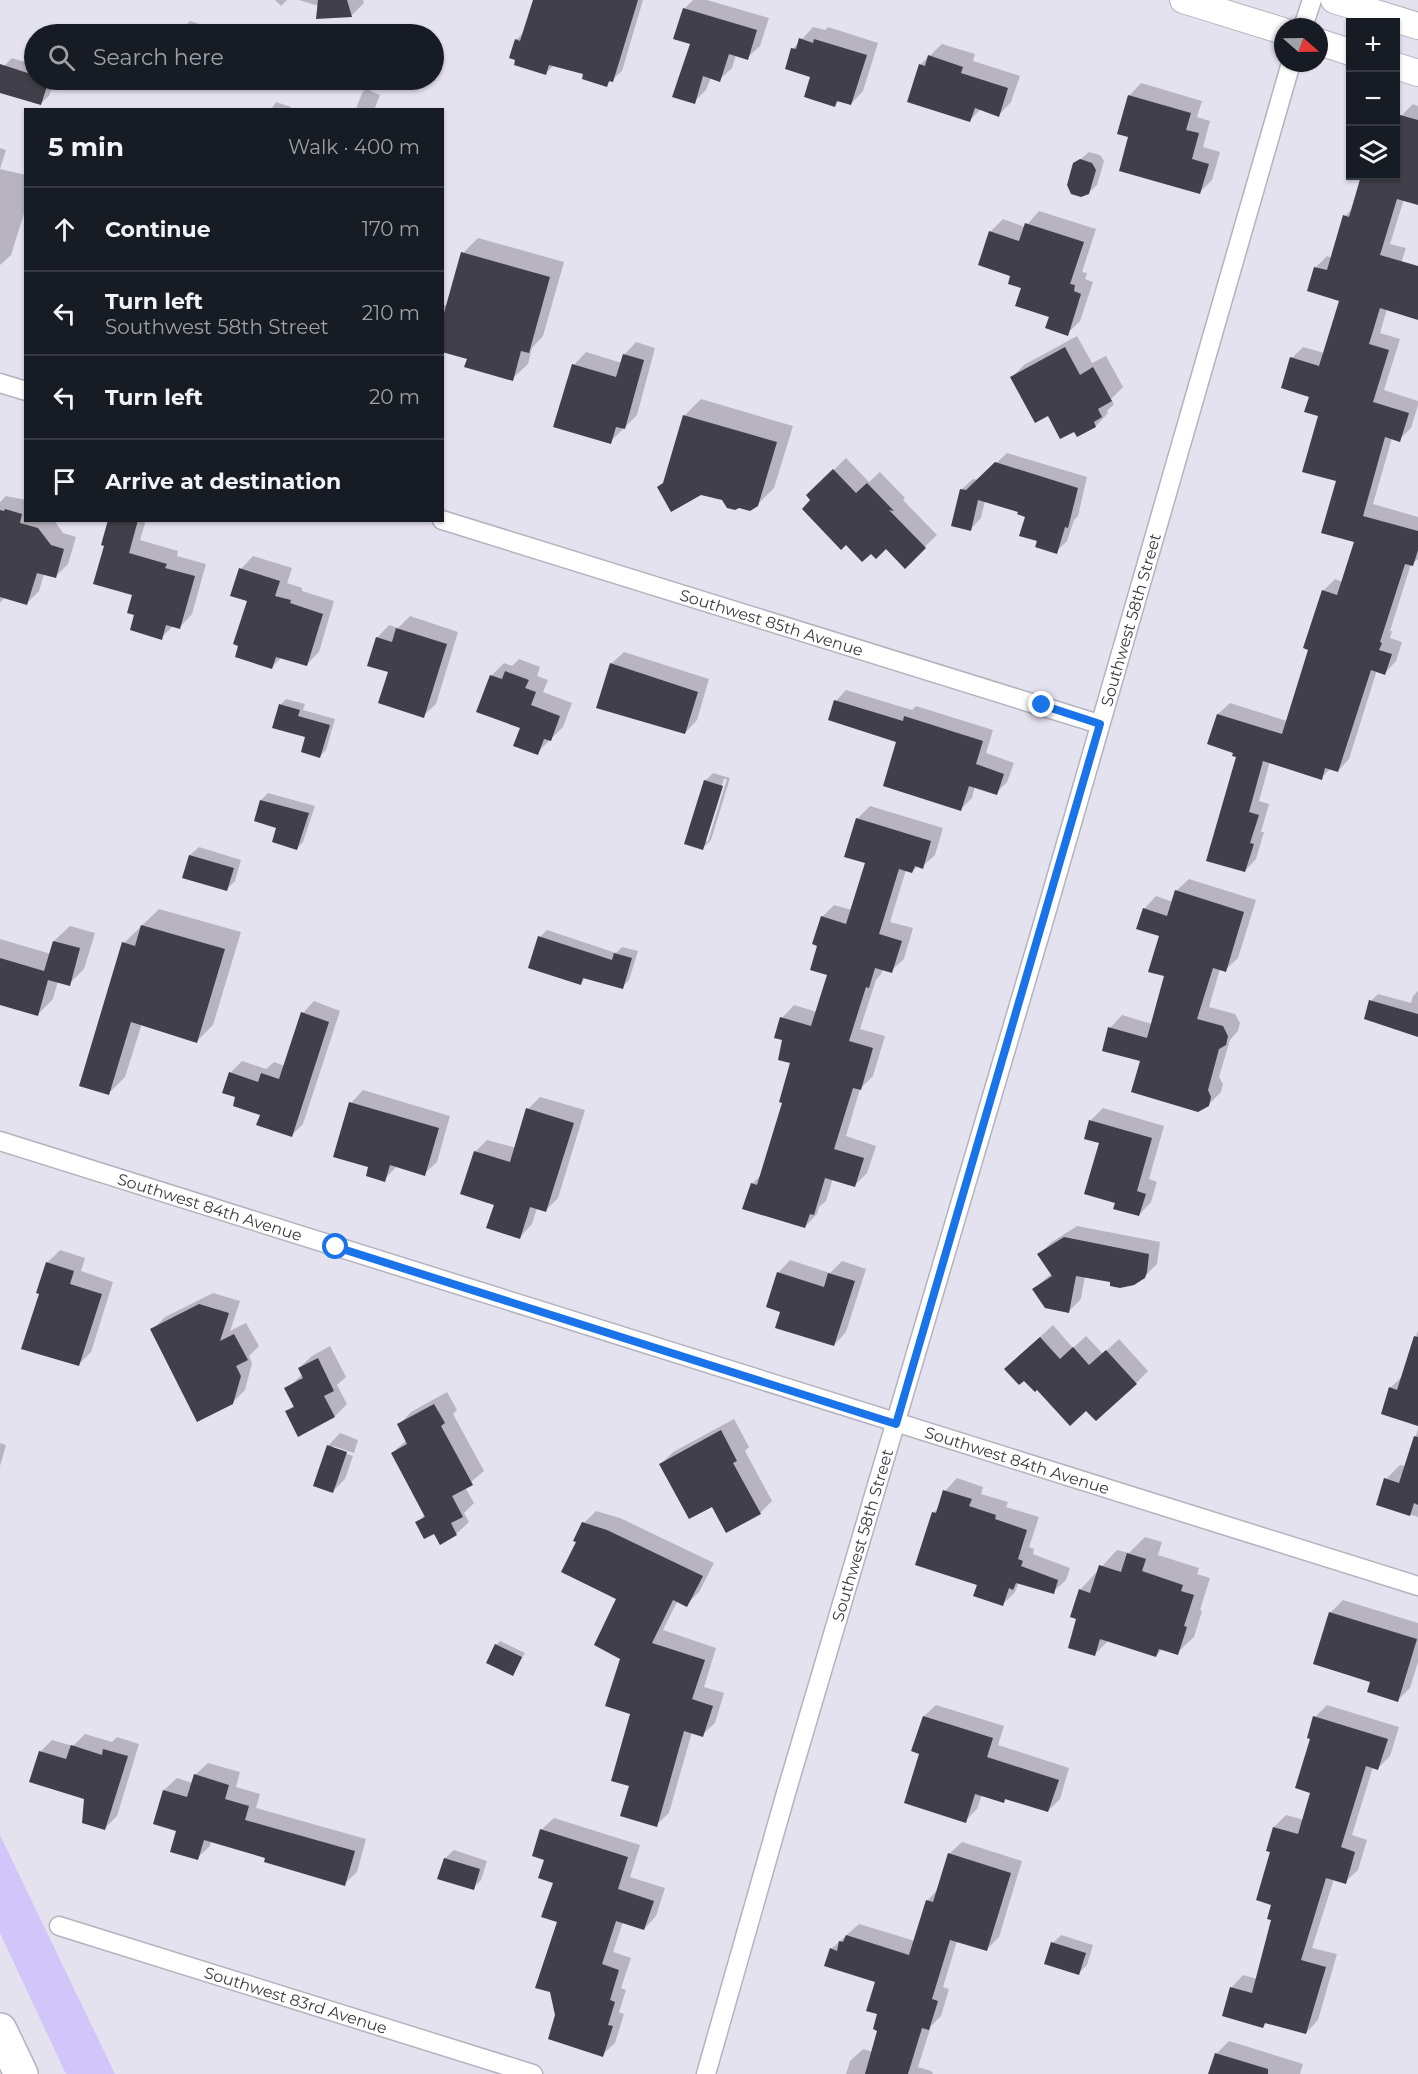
<!DOCTYPE html>
<html lang="en">
<head>
<meta charset="utf-8">
<style>
  body { margin:0; font-family:Montserrat,sans-serif; background:#242831; color:#f1f3f6 }
  .controls { position:absolute; right:18px; top:18px; display:grid; overflow:hidden; border-radius:0px; box-shadow:0 2px 4px #0004 }
  .controls button { width:54px; height:54px; display:grid; place-items:center; padding:0; border:0; border-bottom:2px solid #363941; background:#171b24; color:#f1f3f6; font:30px sans-serif }
  .compass { position:absolute; left:1274px; top:18px; width:54px; height:54px; border-radius:50%; background:#171b24; box-shadow:0 2px 4px #0004; rotate:110deg }
  .stop { position:absolute; width:18px; height:18px; margin:-14px; border:4px solid #1a73e8; border-radius:50%; background:#fff }
  .stop.end { background:#1a73e8; border-color:#fff; box-shadow:0 2px 6px #0008 }
  .list { margin:0; padding:0; list-style:none }
  h2 { display:flex; justify-content:space-between; align-items:center; height:78px; margin:0; padding:0 24px; font-size:26px }
  h2 small { font-size:20px; font-weight:400; color:#9ea1a6 }
  .list li { display:grid; grid-template-columns:39px 1fr auto; gap:18px; align-items:center; box-sizing:border-box; height:84px; padding:0 24px; border-top:2px solid #363941 }
  .list b { display:block; font-size:22px; white-space:nowrap }
  .list p { margin:0; font-size:20px; white-space:nowrap; color:#9ea1a6 }
  .list em { font-size:20px; font-style:normal; color:#9ea1a6 }
  .icon { flex:none; width:33px; height:33px; fill:none; stroke:currentColor; stroke-width:2; stroke-linecap:round; stroke-linejoin:round }
  .map { position:relative; flex:none; width:1418px; height:2074px; overflow:hidden }
  .search { position:absolute; background:#171b24; box-shadow:0 2px 4px #0004; left:24px; top:24px; width:420px; height:66px; display:flex; align-items:center; gap:15px; box-sizing:border-box; padding:0 21px; border-radius:33px; color:#9ea1a6; font-size:22px }
  .panel { position:absolute; background:#171b24; box-shadow:0 2px 4px #0004; left:24px; top:108px; width:420px; height:414px; border-radius:0px }
  .map>svg:first-child { display:block }
  .green { fill:#d1c5f9 }
  .shadow { fill:#0003; fill-rule:evenodd }
  .building { fill:#413f49 }
  .lines { fill:none; stroke-linecap:round; stroke-linejoin:round }
  .minor-casing { stroke:#b4b2bf; stroke-width:21 }
  .secondary-casing { stroke:#b4b2bf; stroke-width:28 }
  .motorway-casing { stroke:#b4b2bf; stroke-width:36 }
  .minor { stroke:#fff; stroke-width:18 }
  .secondary { stroke:#fff; stroke-width:26 }
  .motorway { stroke:#fff; stroke-width:33 }
  .route { stroke:#1a73e8; stroke-width:8 }
  .labels { text-anchor:middle; stroke-width:6; stroke-linejoin:round; paint-order:stroke }
  .street-label { font-size:16px; fill:#3c3b40; stroke:#fff }
</style>
</head>
<body>
<div class="map">
<svg width="1418" height="2074" viewBox="0 0 1418 2074">
  <rect width="100%" height="100%" fill="#e5e2ef"/>
  <polygon class="green" points="0,1835 115,2074 66,2074 0,1933"/>
  <g class="shadow">
    <polygon points="275,0 287,0 281,6"/>
    <polygon points="299,0 363,0 364,3 351,16"/>
    <polygon points="535,0 643,0 622,71 606,85 585,73 554,65 546,73 516,40 525,31"/>
    <polygon points="693,0 707,0 769,18 760,46 747,58 736,55 732,68 719,80 711,77 706,90 694,102 692,43 684,9"/>
    <polygon points="190,21 219,30 217,34 181,34 182,29"/>
    <polygon points="813,27 825,30 828,27 878,43 863,91 851,104 840,100 834,105 793,49"/>
    <polygon points="942,44 975,54 973,61 1020,76 1011,102 999,115 981,109 970,120 920,65"/>
    <polygon points="12,58 34,65 34,80 54,80 49,96 40,104 0,91 0,77 4,66"/>
    <polygon points="1141,83 1202,101 1197,117 1210,121 1203,147 1220,152 1212,180 1200,192 1130,136 1129,96"/>
    <polygon points="366,89 380,95 374,110 356,109 362,93"/>
    <polygon points="276,102 291,107 290,110 271,110"/>
    <polygon points="1413,104 1418,106 1418,204 1404,199 1390,244 1406,248 1397,276 1418,282 1418,319 1387,309 1380,333 1400,339 1384,390 1418,401 1418,405 1411,428 1399,440 1392,438 1373,504 1418,517 1418,559 1411,564 1390,631 1392,631 1390,638 1402,642 1396,661 1385,673 1377,670 1349,759 1338,771 1331,768 1321,778 1270,761 1259,801 1269,804 1261,832 1264,832 1256,859 1245,871 1238,756 1235,752 1209,743 1218,714 1230,703 1287,721 1310,649 1323,591 1335,579 1343,582 1356,541 1320,415 1292,358 1303,347 1324,353 1341,300 1316,267 1327,256 1332,258 1345,216 1353,208 1363,176 1396,176 1396,126 1398,127 1401,116"/>
    <polygon points="0,148 6,150 0,169 26,175 26,207 11,255 0,265"/>
    <polygon points="1089,152 1100,155 1104,161 1097,185 1088,193 1075,164"/>
    <polygon points="1039,211 1096,229 1082,272 1087,273 1085,279 1093,282 1080,321 1067,334 1012,275 990,232 1003,219 1025,227"/>
    <polygon points="478,238 564,262 543,336 532,348 528,364 512,379 469,358 442,351 442,304 448,306 463,253"/>
    <polygon points="1077,336 1092,363 1106,356 1123,387 1111,399 1114,404 1107,411 1108,413 1096,426 1078,435 1074,429 1048,414 1012,377 1024,365"/>
    <polygon points="636,342 655,348 637,415 610,442 574,365 586,352 622,363 624,355"/>
    <polygon points="701,399 793,426 774,488 757,505 723,499 666,480 685,415"/>
    <polygon points="1007,453 1087,477 1078,516 1074,520 1067,541 1056,552 1039,540 1027,516 1020,511 985,501 981,518 971,529 962,489 973,479 978,480"/>
    <polygon points="846,458 869,482 880,472 905,498 903,500 937,535 905,566 887,547 871,552 846,543 808,495"/>
    <polygon points="6,496 26,500 26,520 54,520 63,533 76,537 68,564 55,577 44,574 39,591 27,603 5,597 0,603 0,502"/>
    <polygon points="110,520 146,520 140,540 178,551 177,556 206,564 192,614 180,627 174,625 161,638 136,614 134,594 106,545"/>
    <polygon points="253,556 292,568 287,583 302,588 302,591 334,601 319,652 306,665 282,657 272,667 248,600 241,569"/>
    <polygon points="410,616 458,632 436,704 423,716 389,671 377,638 389,625 398,628"/>
    <polygon points="624,652 709,679 697,720 685,733 611,664"/>
    <polygon points="519,659 540,667 537,676 548,680 543,692 572,703 563,727 537,753 522,728 478,711 492,675 504,663 512,666"/>
    <polygon points="846,690 912,710 916,706 993,730 986,753 1014,763 1007,782 996,793 975,786 972,798 961,809 898,741 836,701"/>
    <polygon points="286,699 305,704 303,710 335,719 326,750 320,756 307,736 280,705"/>
    <path d="M713,773L730,778L711,840L703,848L705,781ZM724,779H727L708,841H704Z"/>
    <polygon points="268,793 315,806 303,842 296,849 278,827 256,820 261,800"/>
    <polygon points="870,806 943,828 935,855 922,867 918,866 912,872 906,870 890,922 913,928 904,959 891,971 883,969 881,974 876,980 860,1029 885,1036 873,1076 860,1089 846,1136 876,1146 867,1173 855,1185 833,1178 826,1201 819,1207 817,1214 805,1227 752,1184 761,1175 784,1102 792,1062 783,1039 782,1018 794,1005 817,1012 829,974 819,945 822,917 834,905 852,910 867,862 846,856 858,818"/>
    <polygon points="199,847 241,860 235,881 227,889 190,855"/>
    <polygon points="1189,879 1256,900 1238,958 1225,970 1220,969 1209,1007 1235,1014 1240,1023 1238,1031 1230,1040 1219,1077 1223,1084 1221,1092 1208,1105 1142,1060 1110,1028 1122,1015 1152,1024 1166,975 1161,935 1144,909 1156,896 1173,902 1176,891"/>
    <polygon points="159,909 241,932 213,1025 197,1041 142,1023 125,1077 109,1093 124,943"/>
    <polygon points="70,926 95,933 84,969 69,984 58,981 53,999 38,1014 0,1004 0,939 51,954 54,941"/>
    <polygon points="547,930 616,953 622,947 638,951 629,980 622,987 586,977 581,983 540,937"/>
    <polygon points="1418,991 1418,1035 1371,1001 1378,994 1411,1003 1413,996"/>
    <polygon points="314,1001 340,1011 303,1124 291,1136 262,1114 230,1073 242,1061 266,1069 274,1062 285,1066 303,1013"/>
    <polygon points="363,1090 450,1116 437,1162 424,1174 397,1166 384,1180 370,1166 351,1103"/>
    <polygon points="540,1097 585,1110 558,1198 546,1210 537,1208 532,1224 520,1237 495,1204 475,1152 487,1140 516,1148 528,1109"/>
    <polygon points="1103,1108 1164,1126 1149,1179 1157,1182 1151,1202 1139,1215 1117,1202 1101,1142 1086,1138 1091,1120"/>
    <polygon points="1077,1226 1160,1242 1157,1264 1144,1277 1112,1281 1085,1276 1081,1299 1069,1311 1034,1289 1052,1273 1039,1254 1052,1242"/>
    <polygon points="60,1250 85,1258 81,1271 113,1282 91,1352 78,1365 41,1293 47,1263"/>
    <polygon points="790,1260 830,1273 842,1261 866,1269 846,1332 834,1345 782,1311 778,1273"/>
    <polygon points="213,1293 240,1301 230,1331 246,1323 259,1346 249,1356 252,1363 245,1390 232,1403 152,1330 165,1317"/>
    <polygon points="1053,1325 1073,1348 1086,1336 1103,1354 1119,1339 1148,1371 1136,1383 1086,1409 1037,1388 1024,1379 1018,1357"/>
    <polygon points="1418,1330 1418,1424 1390,1388 1403,1376"/>
    <polygon points="330,1346 346,1377 337,1385 347,1404 335,1416 287,1412 294,1405 286,1389 303,1374 299,1368 312,1356"/>
    <polygon points="447,1392 457,1410 453,1414 484,1471 465,1487 474,1503 464,1513 469,1522 456,1534 434,1532 417,1523 425,1514 392,1453 407,1440 399,1425 411,1412"/>
    <polygon points="734,1419 749,1447 745,1451 772,1501 760,1513 712,1505 661,1464 673,1452"/>
    <polygon points="1418,1429 1418,1517 1378,1504 1386,1479 1400,1465 1406,1466"/>
    <polygon points="340,1433 358,1440 354,1453 333,1446 333,1449 353,1456 345,1479 333,1491 328,1446"/>
    <polygon points="0,1443 6,1445 0,1466"/>
    <polygon points="957,1478 983,1487 981,1494 1008,1502 1006,1507 1039,1517 1029,1547 1034,1549 1033,1554 1070,1568 1066,1580 1053,1592 1019,1582 1015,1592 1003,1604 979,1584 933,1513 939,1507 945,1491"/>
    <polygon points="596,1511 620,1518 714,1563 699,1592 686,1605 678,1600 663,1630 716,1648 704,1687 724,1693 715,1723 702,1735 692,1732 669,1813 656,1825 631,1785 632,1713 622,1658 618,1598 578,1541 584,1523"/>
    <polygon points="1145,1537 1162,1542 1158,1555 1199,1568 1197,1574 1210,1578 1200,1610 1202,1611 1194,1637 1177,1653 1163,1648 1156,1656 1109,1640 1094,1655 1078,1618 1080,1590 1117,1550 1129,1553"/>
    <polygon points="1343,1600 1418,1623 1418,1662 1410,1688 1398,1700 1372,1681 1330,1613"/>
    <polygon points="500,1641 525,1653 513,1674 496,1645"/>
    <polygon points="936,1705 1004,1726 998,1745 1069,1768 1060,1799 1048,1811 1007,1798 1003,1801 982,1794 977,1809 965,1821 921,1753 924,1716"/>
    <polygon points="1327,1705 1399,1727 1390,1756 1378,1768 1373,1767 1352,1835 1367,1840 1358,1870 1345,1882 1334,1879 1312,1948 1337,1954 1318,2020 1306,2033 1267,2022 1263,2026 1231,1988 1243,1975 1257,1979 1273,1919 1274,1827 1286,1815 1304,1820 1312,1792 1312,1738 1315,1717"/>
    <polygon points="85,1734 112,1742 117,1737 139,1744 117,1816 105,1828 86,1798 40,1752 52,1740 73,1746"/>
    <polygon points="208,1763 240,1772 236,1787 260,1794 256,1808 366,1839 357,1872 344,1884 267,1857 211,1841 210,1846 197,1858 178,1830 164,1790 177,1778 192,1783 195,1775"/>
    <polygon points="554,1818 640,1845 630,1877 665,1888 656,1916 644,1929 623,1922 613,1952 631,1958 621,1988 626,1990 619,2012 624,2014 615,2043 602,2055 557,2016 559,1921 555,1882 545,1859 541,1830"/>
    <polygon points="962,1842 1022,1861 999,1937 986,1950 957,1941 943,1987 949,1989 941,2016 931,2026 918,2067 931,2071 933,2074 846,2074 850,2061 863,2049 873,2052 879,2030 877,1981 831,1949 859,1924 915,1941 927,1901 938,1889 949,1854"/>
    <polygon points="454,1850 487,1861 481,1880 473,1888 439,1878 445,1858"/>
    <polygon points="1061,1935 1093,1945 1087,1965 1079,1973 1053,1943"/>
    <polygon points="1229,2041 1303,2064 1300,2074 1213,2074 1216,2054"/>
  </g>
  <g class="building">
    <polygon points="318,0 347,0 352,17 316,19"/>
    <polygon points="533,0 638,0 613,82 609,81 607,87 582,79 583,74 549,65 546,75 514,65 515,60 509,58 515,39 520,41"/>
    <polygon points="683,8 757,30 748,60 729,54 720,82 703,76 695,104 672,97 690,44 673,39"/>
    <polygon points="799,38 813,43 814,39 867,55 851,105 837,101 835,107 804,97 810,77 785,69 791,48 796,49"/>
    <polygon points="928,55 963,67 961,73 1008,88 999,117 975,108 970,122 907,102 919,64 925,66"/>
    <polygon points="0,64 34,75 34,80 49,80 41,105 0,93"/>
    <polygon points="1128,95 1191,113 1186,130 1199,133 1192,159 1209,164 1200,194 1119,171 1128,137 1117,134"/>
    <polygon points="1400,115 1418,120 1418,205 1397,199 1380,255 1418,266 1418,320 1380,308 1369,344 1389,350 1373,402 1409,413 1400,442 1385,437 1363,516 1418,531 1418,550 1413,566 1405,564 1380,642 1382,643 1379,650 1392,654 1385,675 1371,670 1338,772 1325,768 1322,780 1263,761 1249,812 1259,815 1250,843 1254,844 1245,872 1206,861 1236,757 1232,756 1233,753 1207,744 1217,714 1282,734 1308,650 1303,648 1322,590 1337,595 1354,542 1321,533 1336,481 1302,472 1318,416 1304,412 1309,397 1281,388 1290,357 1319,366 1339,301 1307,291 1314,267 1327,270 1343,215 1349,217 1361,176 1395,176 1395,129"/>
    <polygon points="1080,159 1092,163 1096,170 1089,194 1081,197 1071,194 1067,185 1073,163"/>
    <polygon points="1025,223 1084,242 1070,284 1075,285 1074,291 1081,294 1068,336 1045,328 1049,317 1015,306 1021,288 1008,284 1010,276 978,265 989,231 1019,241"/>
    <polygon points="461,252 550,277 529,353 521,351 513,381 464,367 467,359 442,352 442,320"/>
    <polygon points="1065,347 1080,375 1093,367 1112,401 1098,409 1102,417 1094,422 1096,427 1077,437 1074,432 1060,439 1048,416 1035,423 1010,377"/>
    <polygon points="623,354 644,360 625,429 616,427 611,444 553,427 572,364 616,377"/>
    <polygon points="683,415 777,442 758,506 750,511 739,508 735,510 727,508 722,500 701,495 671,512 657,487 663,483"/>
    <polygon points="995,462 1078,488 1068,528 1065,527 1057,554 1035,547 1037,541 1019,536 1025,517 1017,514 1018,512 978,500 971,531 951,526 960,489 966,490"/>
    <polygon points="833,469 856,493 867,483 894,511 889,510 926,548 905,569 886,549 876,559 871,554 862,562 846,545 841,550 802,509 810,500 806,495"/>
    <polygon points="5,509 22,514 20,523 38,528 51,545 64,549 56,578 37,573 27,605 0,597 0,510 4,511"/>
    <polygon points="108,520 138,520 129,553 167,564 165,568 195,576 180,629 166,625 162,640 130,630 134,615 127,613 132,595 93,584 104,546 101,545"/>
    <polygon points="239,568 280,581 275,596 291,600 290,603 323,614 307,666 276,657 272,669 235,657 238,646 233,644 247,601 230,596"/>
    <polygon points="396,628 447,644 424,718 378,703 388,672 367,666 376,637 392,642"/>
    <polygon points="610,663 698,692 685,734 596,708"/>
    <polygon points="505,671 529,680 525,688 536,692 531,705 560,716 551,741 544,739 538,755 513,746 520,728 476,712 490,675 502,679"/>
    <polygon points="834,700 903,721 904,716 983,741 976,764 1004,774 997,795 969,786 961,811 883,786 896,742 828,720"/>
    <polygon points="279,704 300,710 298,716 330,725 320,758 301,752 305,737 272,728"/>
    <polygon points="704,780 723,786 703,850 684,844"/>
    <polygon points="260,800 309,813 297,850 272,842 276,828 254,821"/>
    <polygon points="856,818 931,841 923,869 915,866 912,873 899,869 879,934 902,941 892,973 875,968 869,988 866,987 849,1041 873,1048 861,1090 853,1088 834,1149 864,1158 855,1187 825,1178 814,1215 810,1214 805,1228 742,1209 751,1183 757,1185 782,1103 779,1102 790,1063 778,1060 782,1040 774,1038 780,1017 811,1026 827,975 810,970 817,946 812,944 821,916 846,924 865,863 844,857"/>
    <polygon points="189,855 234,868 227,891 182,878"/>
    <polygon points="1175,890 1244,912 1226,972 1213,968 1197,1019 1223,1026 1228,1036 1226,1045 1219,1049 1208,1090 1211,1097 1209,1106 1198,1112 1131,1092 1140,1061 1102,1051 1108,1027 1147,1038 1164,976 1148,972 1159,936 1136,929 1143,908 1167,916"/>
    <polygon points="141,925 225,949 197,1043 131,1022 109,1095 79,1086 122,942 135,946"/>
    <polygon points="538,936 612,960 614,953 632,958 623,989 583,978 581,985 528,968"/>
    <polygon points="53,941 80,948 70,986 48,980 38,1016 0,1005 0,958 44,971"/>
    <polygon points="1369,1000 1418,1014 1418,1037 1364,1019"/>
    <polygon points="301,1012 329,1022 292,1137 256,1125 260,1115 233,1106 235,1097 222,1093 229,1072 258,1082 261,1073 279,1079"/>
    <polygon points="349,1102 439,1128 425,1176 390,1165 385,1182 366,1176 368,1167 333,1157"/>
    <polygon points="526,1108 574,1123 546,1212 530,1207 520,1239 486,1228 494,1205 460,1194 474,1151 510,1162"/>
    <polygon points="1089,1120 1152,1138 1137,1191 1146,1194 1139,1216 1113,1209 1115,1203 1084,1194 1099,1143 1084,1139"/>
    <polygon points="1064,1237 1149,1254 1147,1272 1145,1278 1134,1285 1120,1288 1110,1286 1110,1282 1076,1276 1069,1313 1045,1308 1032,1289 1052,1276 1037,1254"/>
    <polygon points="46,1262 74,1271 70,1284 102,1294 79,1366 21,1349 39,1294 36,1293"/>
    <polygon points="777,1272 824,1287 828,1273 855,1281 834,1346 775,1328 780,1312 766,1307"/>
    <polygon points="199,1304 229,1313 220,1341 234,1334 248,1360 236,1366 241,1376 233,1404 197,1422 150,1329"/>
    <polygon points="1414,1336 1418,1337 1418,1426 1381,1414 1389,1387 1397,1390"/>
    <polygon points="1040,1337 1060,1359 1073,1347 1089,1365 1106,1350 1137,1384 1096,1421 1086,1411 1070,1426 1037,1390 1035,1392 1024,1381 1019,1385 1004,1369"/>
    <polygon points="318,1358 334,1391 324,1396 335,1417 298,1437 285,1411 294,1407 284,1388 303,1378 298,1368"/>
    <polygon points="434,1404 445,1423 441,1426 473,1485 452,1496 463,1517 451,1523 457,1535 440,1545 434,1534 424,1539 415,1522 425,1517 391,1453 407,1444 397,1424"/>
    <polygon points="721,1430 737,1461 733,1463 761,1514 726,1533 712,1507 689,1519 659,1464"/>
    <polygon points="1414,1436 1418,1437 1418,1505 1414,1503 1410,1516 1376,1505 1384,1478 1399,1483"/>
    <polygon points="327,1445 347,1452 333,1493 313,1486"/>
    <polygon points="943,1490 972,1499 969,1506 996,1515 995,1519 1027,1530 1018,1559 1023,1561 1021,1566 1058,1580 1054,1594 1016,1583 1013,1590 1009,1588 1003,1606 973,1596 977,1585 915,1565 932,1512 936,1513"/>
    <polygon points="582,1522 607,1530 703,1576 687,1607 673,1600 652,1643 705,1660 692,1699 713,1706 703,1737 684,1731 657,1827 620,1816 629,1786 611,1781 630,1714 605,1706 620,1659 594,1645 616,1599 561,1572 576,1542 573,1541"/>
    <polygon points="1127,1553 1146,1559 1142,1571 1183,1585 1181,1591 1194,1595 1184,1626 1187,1627 1178,1655 1159,1649 1156,1657 1100,1639 1095,1656 1068,1648 1076,1619 1070,1617 1079,1589 1090,1593 1099,1565 1121,1572"/>
    <polygon points="1329,1612 1417,1639 1398,1702 1367,1692 1370,1682 1313,1664"/>
    <polygon points="495,1644 522,1657 513,1676 486,1663"/>
    <polygon points="923,1716 993,1738 987,1757 1059,1780 1048,1812 1005,1799 1004,1803 975,1794 966,1823 904,1803 919,1754 911,1751"/>
    <polygon points="1313,1716 1388,1739 1378,1770 1366,1766 1341,1847 1355,1852 1346,1884 1326,1878 1301,1960 1326,1967 1306,2034 1265,2023 1263,2028 1222,2016 1230,1987 1252,1993 1271,1920 1267,1919 1271,1905 1256,1900 1270,1852 1266,1851 1273,1827 1298,1834 1310,1793 1295,1788 1310,1739 1307,1738"/>
    <polygon points="71,1745 102,1755 103,1749 128,1756 105,1830 82,1823 84,1799 29,1782 39,1751 66,1759"/>
    <polygon points="194,1774 229,1785 225,1799 249,1806 245,1820 355,1851 345,1886 264,1862 265,1858 204,1840 198,1860 170,1852 176,1831 153,1824 163,1790 187,1797"/>
    <polygon points="540,1829 628,1857 618,1889 654,1901 644,1930 616,1921 602,1964 619,1970 610,2000 615,2002 608,2025 613,2026 603,2057 548,2039 555,2015 550,1992 535,1988 557,1922 541,1917 553,1883 538,1878 544,1860 532,1856"/>
    <polygon points="948,1853 1011,1873 987,1951 950,1940 932,1999 938,2001 929,2030 922,2028 908,2074 865,2074 877,2031 873,2029 877,2014 866,2011 875,1982 824,1966 830,1948 837,1951 839,1941 843,1942 846,1935 909,1955 926,1900 933,1902"/>
    <polygon points="444,1858 480,1869 474,1890 437,1879"/>
    <polygon points="1051,1942 1086,1953 1079,1975 1044,1964"/>
    <polygon points="1215,2053 1268,2069 1268,2074 1208,2074"/>
  </g>
  <g class="lines">
    <defs>
      <g id="minor">
        <polyline points="1303,27 1312,0"/>
        <polyline points="0,383 26,391"/>
        <path id="s1" d="M442,520L1099,724"/>
        <path id="s2" d="M0,1141L1418,1586"/>
        <path id="s3" d="M59,1926L533,2074"/>
        <path id="s4" d="M706,2074L786,1793L1042,927L1291,63"/>
      </g>
      <g id="secondary">
        <polyline points="1183,0 1283,31"/>
        <polyline points="1334,0 1418,26"/>
        <polyline points="1319,42 1350,52"/>
        <polyline points="1396,66 1418,73"/>
      </g>
      <polyline id="motorway" points="0,2030 21,2074"/>
    </defs>
    <use href="#minor" class="minor-casing"/>
    <use href="#secondary" class="secondary-casing"/>
    <use href="#motorway" class="motorway-casing"/>
    <use href="#minor" class="minor"/>
    <use href="#secondary" class="secondary"/>
    <use href="#motorway" class="motorway"/>
  </g>
  <g class="lines">
    <polyline class="route" points="336,1247 896,1424 1100,724 1042,705"/>
  </g>
  <g class="labels">
    <g class="street-label">
      <text dy="6" stroke="none"><textPath href="#s4" startOffset="1515">Southwest 58th Street</textPath></text>
      <text dy="6" stroke="none"><textPath href="#s1" startOffset="345">Southwest 85th Avenue</textPath></text>
      <text dy="6" stroke="none"><textPath href="#s2" startOffset="220">Southwest 84th Avenue</textPath></text>
      <text dy="6" stroke="none"><textPath href="#s2" startOffset="1066">Southwest 84th Avenue</textPath></text>
      <text dy="6" stroke="none"><textPath href="#s4" startOffset="561">Southwest 58th Street</textPath></text>
      <text dy="6" stroke="none"><textPath href="#s3" startOffset="248">Southwest 83rd Avenue</textPath></text>
    </g>
  </g>
</svg>
<div class="controls">
<button>+</button>
<button>−</button>
<button><svg class="icon" aria-label="layers" viewBox="0 0 24 24"><path d="M12 4l9 5-9 5-9-5zM3 14l9 5 9-5"/></svg></button>
</div>
<svg class="compass" viewBox="-18 -18 36 36"><path d="M0-13l5 13h-10z" fill="#e53935"/><path d="M0 13l5-13h-10z" fill="#9ea1a6"/></svg>
<div class="stop" style="left:336px;top:1247px"></div>
<div class="stop end" style="left:1042px;top:705px"></div>
<div class="search"><svg class="icon" aria-label="search" viewBox="0 0 24 24"><circle cx="10" cy="10" r="6"/><path d="M15 15l6 6"/></svg>Search here</div>
<section class="panel">
<h2>5 min<small>Walk · 400 m</small></h2>
<ul class="list">
<li><svg class="icon" aria-label="ahead" viewBox="0 0 24 24"><path d="M12 20V5M6 11l6-6 6 6"/></svg><div><b>Continue</b></div><em>170 m</em></li>
<li><svg class="icon" aria-label="left" viewBox="0 0 24 24"><path d="M17 20v-9H6M10 6l-5 5 5 5"/></svg><div><b>Turn left</b><p>Southwest 58th Street</p></div><em>210 m</em></li>
<li><svg class="icon" aria-label="left" viewBox="0 0 24 24"><path d="M17 20v-9H6M10 6l-5 5 5 5"/></svg><div><b>Turn left</b></div><em>20 m</em></li>
<li><svg class="icon" aria-label="arrive" viewBox="0 0 24 24"><path d="M6 21V4h12l-3 4 3 4H6"/></svg><div><b>Arrive at destination</b></div></li>
</ul>
</section>
</div>
</body>
</html>
